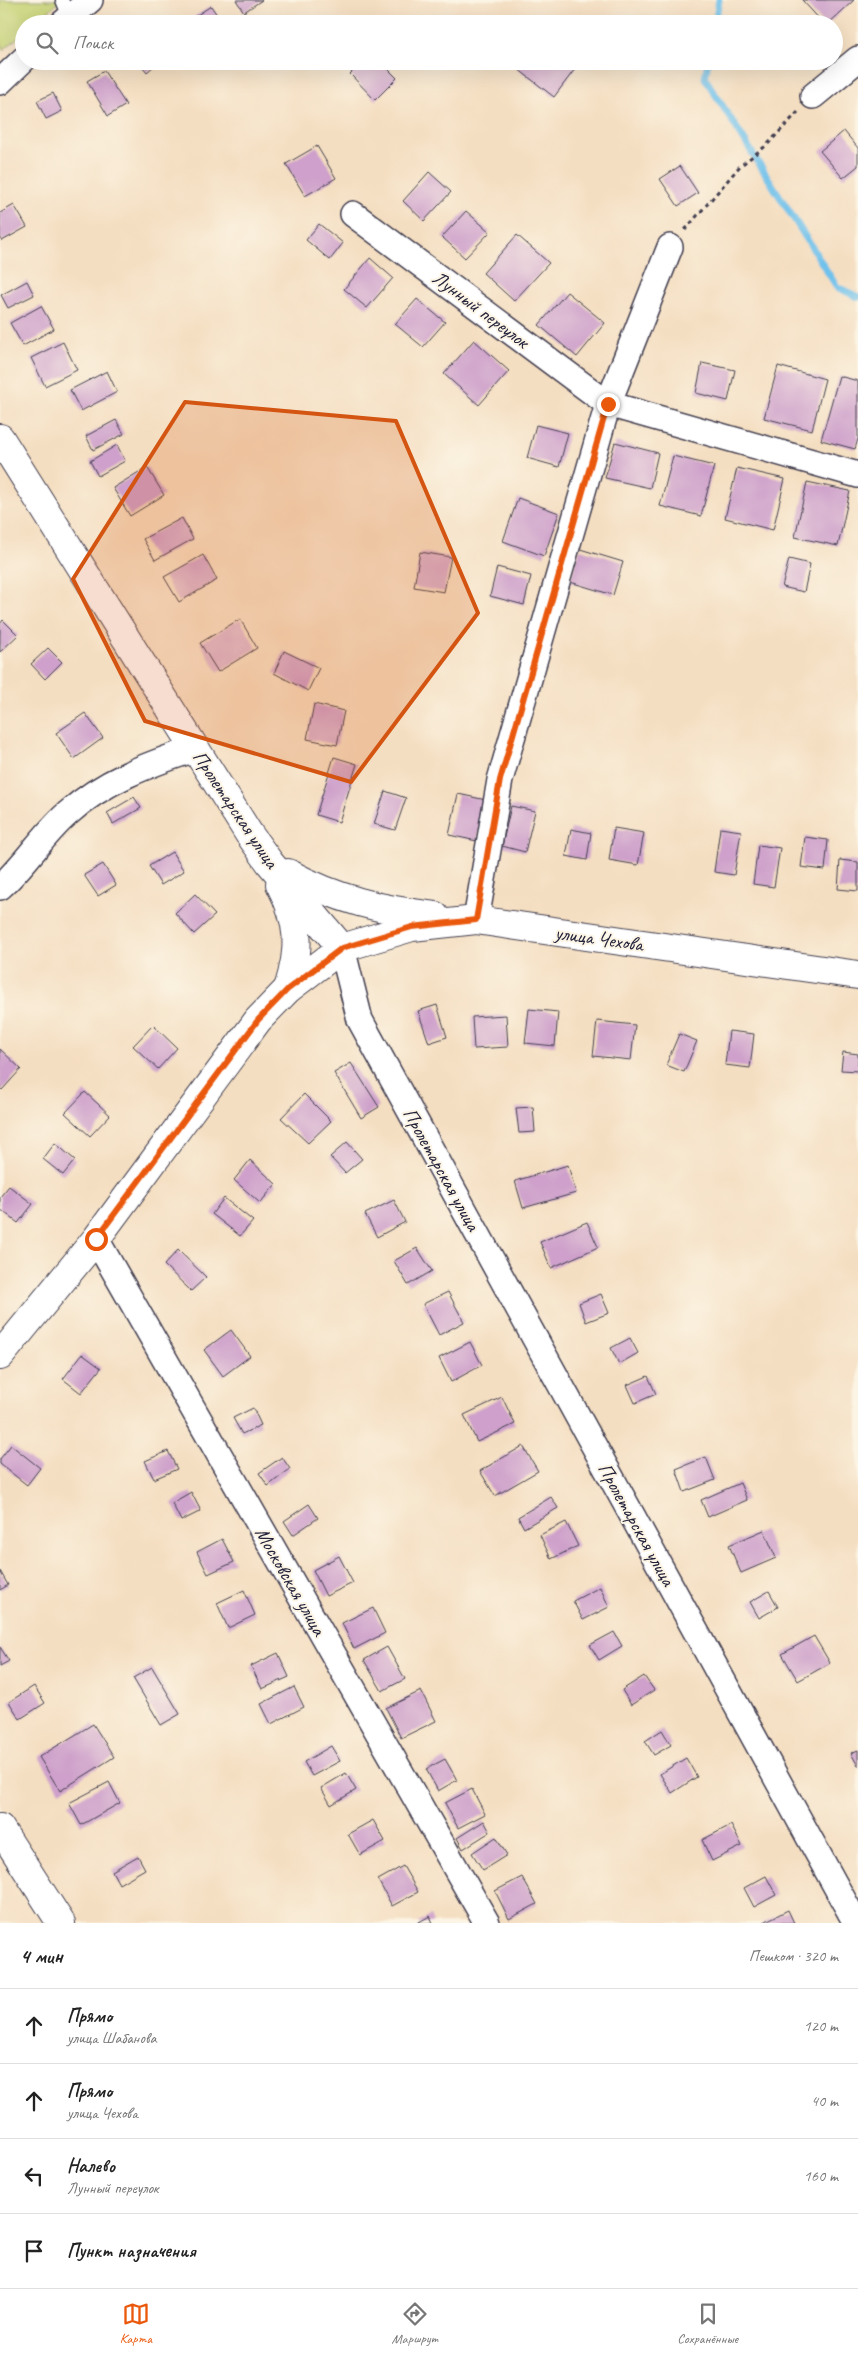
<!DOCTYPE html>
<html lang="ru">
<head>
<meta charset="utf-8">
<style>
  body { margin:0; font-family:Caveat,sans-serif; background:#f6f6f6; color:#222 }
  .stop { position:absolute; width:15px; height:15px; margin:-11px; border:4px solid #ea580c; border-radius:50%; background:#fff }
  .stop.end { background:#ea580c; border-color:#fff; box-shadow:0 1px 5px #0008 }
  .list { margin:0; padding:0; list-style:none }
  h2 { display:flex; justify-content:space-between; align-items:center; height:65px; margin:0; padding:0 20px; font-size:21px }
  h2 small { font-size:16px; font-weight:400; color:#767676 }
  .list li { display:grid; grid-template-columns:32px 1fr auto; gap:15px; align-items:center; box-sizing:border-box; height:75px; padding:0 20px; border-top:1px solid #e0e0e0 }
  .list b { display:block; font-size:19px; white-space:nowrap }
  .list p { margin:0; font-size:16px; white-space:nowrap; color:#767676 }
  .list em { font-size:16px; font-style:normal; color:#767676 }
  .icon { flex:none; width:28px; height:28px; fill:none; stroke:currentColor; stroke-width:2; stroke-linecap:round; stroke-linejoin:round }
  .map { position:relative; flex:none; width:858px; height:1923px; overflow:hidden }
  .search { position:absolute; background:#fff; box-shadow:0 5px 20px #0002; left:15px; right:15px; top:15px; height:55px; display:flex; align-items:center; gap:12px; box-sizing:border-box; padding:0 18px; border-radius:28px; color:#767676; font-size:19px }
  .sheet { height:365px; background:#fff }
  nav { display:flex; justify-content:space-around; align-items:center; box-sizing:border-box; height:70px; border-top:1px solid #e0e0e0; background:#fff; font-size:14px; color:#767676 }
  nav a { display:grid; justify-items:center; gap:2px }
  nav .on { color:#ea580c }
  .map>svg:first-child { display:block }
  .green { fill:#c5d172; stroke:#747a56 }
  .lines { fill:none; stroke-linecap:round; stroke-linejoin:round }
  .stream { stroke:#6fc1eb; stroke-width:7 }
  .building { fill:#cea0cb }
  .lane-casing { stroke:#423e4f; stroke-width:15 }
  .street-casing { stroke:#423e4f; stroke-width:28 }
  .secondary-casing { stroke:#423e4f; stroke-width:30 }
  .path { stroke:#423e4f; stroke-width:3; stroke-dasharray:4 4; stroke-linecap:butt }
  .lane { stroke:#fff; stroke-width:12 }
  .street { stroke:#fff; stroke-width:25 }
  .secondary { stroke:#fff; stroke-width:28 }
  .route { stroke:#ea580c; stroke-width:6 }
  .marked { fill:#d45411; fill-opacity:0.2; stroke:#d45411; stroke-width:4; stroke-linejoin:round }
  .labels { text-anchor:middle; stroke-width:4; stroke-linejoin:round; paint-order:stroke }
  .street-label { font-size:20px; fill:#22223b; stroke:#fcf5e5 }
</style>
</head>
<body>
<div class="map">
<svg width="858" height="1923" viewBox="0 0 858 1923">
  <rect width="100%" height="100%" fill="#fcf5e5"/>
  <filter id="ink" filterUnits="userSpaceOnUse"><feTurbulence type="fractalNoise" baseFrequency=".02" numOctaves="2"/><feDisplacementMap in="SourceGraphic" scale="10" xChannelSelector="R" yChannelSelector="G"/><feConvolveMatrix kernelMatrix="1 2 1 2 8 2 1 2 1" color-interpolation-filters="sRGB"/></filter>
  <filter id="wash" filterUnits="userSpaceOnUse"><feTurbulence type="fractalNoise" baseFrequency=".0096" numOctaves="4" result="noise"/><feDisplacementMap in="SourceGraphic" scale="20" xChannelSelector="R" yChannelSelector="G"/><feGaussianBlur stdDeviation="1.12" result="paint"/><feColorMatrix in="noise" values="0 0 0 0 0 0 0 0 0 0 0 0 0 0 0 0 0 1.4 0 .05"/><feComposite in="paint" operator="in"/></filter>
  <g filter="url(#wash)">
    <rect width="100%" height="100%" fill="#f4dec1"/>
    <polygon class="green" points="0,0 61,0 34,24 24,24 24,33 3,50 0,41"/>
    <g class="lines">
      <g class="stream">
        <polyline points="715,24 719,0"/>
        <polyline points="708,61 705,78 837,287 858,297"/>
      </g>
    </g>
    <g id="blocks">
      <g class="building">
        <polygon points="236,0 262,0 244,12"/>
        <polygon points="802,0 854,0 828,24 824,24"/>
        <polygon points="211,6 223,24 199,24 194,17"/>
        <polygon points="138,61 160,61 147,72"/>
        <polygon points="363,61 380,61 397,78 375,100 350,74"/>
        <polygon points="524,61 581,61 554,97 518,69"/>
        <polygon points="104,71 126,105 108,116 87,81"/>
        <polygon points="53,93 62,111 46,119 37,101"/>
        <polygon points="844,131 858,148 858,166 843,178 820,151"/>
        <polygon points="317,146 336,178 305,196 286,164"/>
        <polygon points="680,166 698,193 678,206 660,179"/>
        <polygon points="429,172 451,192 424,221 403,201"/>
        <polygon points="14,205 27,227 2,241 0,237 0,213"/>
        <polygon points="466,211 490,232 465,258 442,237"/>
        <polygon points="319,224 343,243 330,260 306,240"/>
        <polygon points="517,235 549,263 514,301 483,273"/>
        <polygon points="370,258 393,278 367,308 344,289"/>
        <polygon points="27,281 34,295 8,308 1,295"/>
        <polygon points="567,292 605,323 577,357 539,325"/>
        <polygon points="417,299 445,322 423,347 395,324"/>
        <polygon points="41,306 54,329 23,346 10,323"/>
        <polygon points="474,340 509,371 479,405 444,374"/>
        <polygon points="63,342 77,370 45,386 31,358"/>
        <polygon points="702,363 735,370 728,401 696,393"/>
        <polygon points="778,366 825,379 812,430 764,418"/>
        <polygon points="107,371 117,392 81,411 70,390"/>
        <polygon points="839,376 858,381 858,439 855,449 821,440"/>
        <polygon points="116,420 124,434 93,450 86,436"/>
        <polygon points="536,425 568,433 559,467 527,458"/>
        <polygon points="615,442 658,453 650,488 605,478"/>
        <polygon points="117,445 125,461 98,476 90,461"/>
        <polygon points="673,456 714,466 701,516 660,506"/>
        <polygon points="147,467 164,495 130,516 113,488"/>
        <polygon points="737,468 785,479 773,530 725,518"/>
        <polygon points="807,482 850,491 838,546 795,537"/>
        <polygon points="518,498 559,513 544,556 503,541"/>
        <polygon points="182,518 193,539 155,560 143,539"/>
        <polygon points="580,549 623,562 613,595 570,582"/>
        <polygon points="420,552 451,557 444,592 414,587"/>
        <polygon points="203,555 217,580 179,602 164,577"/>
        <polygon points="789,559 810,564 804,592 782,587"/>
        <polygon points="497,567 531,576 524,605 490,596"/>
        <polygon points="240,619 257,648 218,672 200,643"/>
        <polygon points="3,620 18,635 0,652 0,624"/>
        <polygon points="48,648 62,662 45,679 31,664"/>
        <polygon points="284,651 319,668 308,691 274,673"/>
        <polygon points="314,704 344,711 337,745 307,739"/>
        <polygon points="85,713 103,738 74,759 56,733"/>
        <polygon points="334,757 357,764 339,822 316,815"/>
        <polygon points="385,791 406,798 395,830 374,824"/>
        <polygon points="458,794 486,800 477,841 449,835"/>
        <polygon points="134,797 141,808 113,824 107,813"/>
        <polygon points="511,806 535,811 525,852 502,846"/>
        <polygon points="614,828 644,833 638,865 609,860"/>
        <polygon points="720,828 741,831 734,875 714,872"/>
        <polygon points="571,829 591,833 587,860 566,856"/>
        <polygon points="805,837 828,840 825,870 801,867"/>
        <polygon points="758,845 780,848 774,887 753,884"/>
        <polygon points="172,852 184,871 161,885 149,866"/>
        <polygon points="840,860 858,862 858,891 838,889"/>
        <polygon points="103,864 116,885 98,896 84,875"/>
        <polygon points="195,894 215,915 194,934 175,913"/>
        <polygon points="437,1005 447,1037 429,1043 418,1011"/>
        <polygon points="529,1009 558,1012 555,1046 525,1043"/>
        <polygon points="506,1015 508,1047 474,1049 472,1017"/>
        <polygon points="597,1021 635,1025 631,1060 593,1056"/>
        <polygon points="153,1025 177,1048 158,1069 133,1046"/>
        <polygon points="729,1031 754,1034 750,1068 725,1065"/>
        <polygon points="679,1034 697,1041 684,1072 666,1065"/>
        <polygon points="0,1049 21,1069 2,1090 0,1088"/>
        <polygon points="843,1052 858,1054 858,1071 841,1070"/>
        <polygon points="351,1063 379,1107 361,1118 334,1073"/>
        <polygon points="85,1092 110,1115 90,1136 65,1113"/>
        <polygon points="304,1094 331,1121 308,1143 281,1118"/>
        <polygon points="533,1107 535,1132 519,1133 516,1108"/>
        <polygon points="347,1142 362,1159 345,1173 330,1157"/>
        <polygon points="55,1143 75,1160 63,1175 43,1159"/>
        <polygon points="250,1160 276,1184 260,1203 234,1180"/>
        <polygon points="568,1165 576,1193 523,1208 515,1181"/>
        <polygon points="9,1186 33,1204 18,1223 0,1209 0,1197"/>
        <polygon points="224,1198 253,1221 240,1236 212,1214"/>
        <polygon points="394,1200 405,1222 377,1237 365,1214"/>
        <polygon points="587,1222 598,1247 551,1268 540,1242"/>
        <polygon points="417,1248 432,1271 408,1285 394,1261"/>
        <polygon points="178,1250 206,1277 191,1291 164,1265"/>
        <polygon points="448,1292 464,1322 439,1335 423,1304"/>
        <polygon points="601,1294 609,1313 586,1322 579,1303"/>
        <polygon points="231,1330 250,1356 223,1376 204,1350"/>
        <polygon points="630,1338 638,1353 619,1364 611,1348"/>
        <polygon points="470,1342 482,1365 451,1382 439,1358"/>
        <polygon points="82,1354 101,1368 81,1393 63,1379"/>
        <polygon points="648,1376 656,1394 635,1403 627,1385"/>
        <polygon points="502,1397 515,1424 477,1442 464,1415"/>
        <polygon points="253,1408 261,1425 242,1434 233,1418"/>
        <polygon points="11,1445 40,1468 27,1485 0,1464 0,1459"/>
        <polygon points="523,1446 538,1471 495,1496 480,1471"/>
        <polygon points="168,1451 177,1469 154,1479 145,1461"/>
        <polygon points="282,1457 290,1469 268,1486 259,1473"/>
        <polygon points="706,1457 715,1480 684,1492 676,1469"/>
        <polygon points="740,1483 747,1500 708,1517 701,1500"/>
        <polygon points="191,1492 201,1511 181,1521 172,1503"/>
        <polygon points="551,1497 558,1508 524,1528 518,1517"/>
        <polygon points="309,1504 318,1518 293,1535 284,1521"/>
        <polygon points="566,1522 578,1546 551,1559 540,1535"/>
        <polygon points="764,1530 776,1558 741,1573 729,1545"/>
        <polygon points="222,1539 234,1562 208,1574 197,1552"/>
        <polygon points="339,1556 353,1583 326,1596 313,1570"/>
        <polygon points="0,1571 8,1585 0,1590"/>
        <polygon points="600,1587 609,1607 583,1620 573,1601"/>
        <polygon points="244,1590 255,1615 228,1628 217,1603"/>
        <polygon points="769,1591 778,1607 759,1618 750,1602"/>
        <polygon points="373,1608 385,1633 354,1649 342,1623"/>
        <polygon points="614,1632 622,1646 599,1660 590,1645"/>
        <polygon points="814,1636 830,1663 798,1681 782,1654"/>
        <polygon points="0,1647 9,1661 0,1666"/>
        <polygon points="387,1647 405,1679 382,1691 364,1660"/>
        <polygon points="278,1653 289,1677 262,1689 251,1666"/>
        <polygon points="152,1667 180,1714 161,1725 133,1678"/>
        <polygon points="644,1676 654,1690 631,1705 622,1690"/>
        <polygon points="34,1686 45,1703 20,1719 9,1702"/>
        <polygon points="294,1687 304,1707 271,1724 261,1704"/>
        <polygon points="421,1691 436,1721 401,1738 386,1708"/>
        <polygon points="93,1724 114,1757 60,1791 39,1757"/>
        <polygon points="662,1730 671,1745 654,1755 645,1741"/>
        <polygon points="331,1746 340,1761 312,1776 304,1762"/>
        <polygon points="858,1750 858,1766 851,1753"/>
        <polygon points="686,1758 697,1777 672,1793 660,1774"/>
        <polygon points="445,1759 457,1780 438,1791 426,1769"/>
        <polygon points="346,1773 356,1790 331,1805 321,1788"/>
        <polygon points="109,1782 120,1803 81,1825 69,1803"/>
        <polygon points="472,1789 485,1814 458,1828 445,1803"/>
        <polygon points="373,1820 385,1841 360,1855 348,1834"/>
        <polygon points="484,1821 490,1832 463,1849 457,1838"/>
        <polygon points="731,1825 742,1846 712,1861 702,1840"/>
        <polygon points="496,1837 507,1855 483,1870 472,1853"/>
        <polygon points="138,1856 145,1869 119,1884 112,1871"/>
        <polygon points="403,1866 418,1892 392,1906 378,1880"/>
        <polygon points="766,1876 776,1895 754,1907 744,1888"/>
        <polygon points="522,1877 537,1904 509,1919 495,1891"/>
        <polygon points="788,1910 794,1923 762,1923"/>
        <polygon points="430,1916 433,1923 417,1923"/>
      </g>
    </g>
  </g>
  <g filter="url(#ink)">
    <use href="#blocks" fill-opacity="0" stroke="#423e4f" stroke-width="1"/>
    <g class="lines">
      <defs>
        <polyline id="lane" points="62,0 69,17"/>
        <g id="street">
          <polyline points="62,24 90,0"/>
          <polyline points="0,82 24,59"/>
          <polyline points="813,96 858,59"/>
          <polyline points="353,214 608,404 858,475"/>
          <path d="M0,887C25,865 42,836 67,814C103,781 149,764 195,749"/>
          <polyline points="476,920 500,780 608,404 670,247"/>
          <polyline points="342,948 360,1020 856,1923"/>
          <polyline points="96,1239 487,1923"/>
        </g>
        <g id="secondary">
          <polyline points="0,438 249,834 270,863 342,948"/>
          <path d="M288,873C336,899 381,910 435,916"/>
          <path d="M280,884C300,922 301,948 288,989"/>
          <polyline points="0,1356 96,1239 258,1020 288,989 342,948 412,927 476,920 858,975"/>
          <polyline points="0,1828 61,1923"/>
        </g>
      </defs>
      <use href="#lane" class="lane-casing"/>
      <use href="#street" class="street-casing"/>
      <use href="#secondary" class="secondary-casing"/>
      <polyline class="path" points="685,230 740,166 767,145 798,112"/>
      <use href="#lane" class="lane"/>
      <use href="#street" class="street"/>
      <use href="#secondary" class="secondary"/>
    </g>
  </g>
  <g class="lines" filter="url(#ink)">
    <polyline class="route" points="96,1239 258,1020 288,989 342,948 412,927 476,920 500,780 608,404"/>
  </g>
  <path class="marked" d="M185,402L396,421L478,613L351,782L145,721L73,579Z"/>
  <g class="labels">
    <g class="street-label">
      <text transform="translate(481 309) rotate(37)" y="7">Лунный переулок</text>
      <text transform="translate(236 809) rotate(56)" y="7">Пролетарская улица</text>
      <text transform="translate(599 938) rotate(8)" y="7">улица Чехова</text>
      <text transform="translate(442 1169) rotate(61)" y="7">Пролетарская улица</text>
      <text transform="translate(637 1524) rotate(61)" y="7">Пролетарская улица</text>
      <text transform="translate(291 1581) rotate(60)" y="7">Московская улица</text>
    </g>
  </g>
</svg>
<div class="stop" style="left:96px;top:1239px"></div>
<div class="stop end" style="left:608px;top:404px"></div>
<div class="search"><svg class="icon" aria-label="search" viewBox="0 0 24 24"><circle cx="10" cy="10" r="6"/><path d="M15 15l6 6"/></svg>Поиск</div>
</div>
<section class="sheet">
<h2>4 мин<small>Пешком · 320 m</small></h2>
<ul class="list">
<li><svg class="icon" aria-label="ahead" viewBox="0 0 24 24"><path d="M12 20V5M6 11l6-6 6 6"/></svg><div><b>Прямо</b><p>улица Шабанова</p></div><em>120 m</em></li>
<li><svg class="icon" aria-label="ahead" viewBox="0 0 24 24"><path d="M12 20V5M6 11l6-6 6 6"/></svg><div><b>Прямо</b><p>улица Чехова</p></div><em>40 m</em></li>
<li><svg class="icon" aria-label="left" viewBox="0 0 24 24"><path d="M17 20v-9H6M10 6l-5 5 5 5"/></svg><div><b>Налево</b><p>Лунный переулок</p></div><em>160 m</em></li>
<li><svg class="icon" aria-label="arrive" viewBox="0 0 24 24"><path d="M6 21V4h12l-3 4 3 4H6"/></svg><div><b>Пункт назначения</b></div></li>
</ul>
</section>
<nav>
<a class="on"><svg class="icon" aria-label="map" viewBox="0 0 24 24"><path d="M3 6l6-2 6 2 6-2v14l-6 2-6-2-6 2zM9 4v14M15 6v14"/></svg>Карта</a>
<a><svg class="icon" aria-label="directions" viewBox="0 0 24 24"><path d="M12 3l9 9-9 9-9-9zM9 14v-3h6M13 9l2 2-2 2"/></svg>Маршрут</a>
<a><svg class="icon" aria-label="saved" viewBox="0 0 24 24"><path d="M7 4h10v16l-5-4-5 4z"/></svg>Сохранённые</a>
</nav>
</body>
</html>
